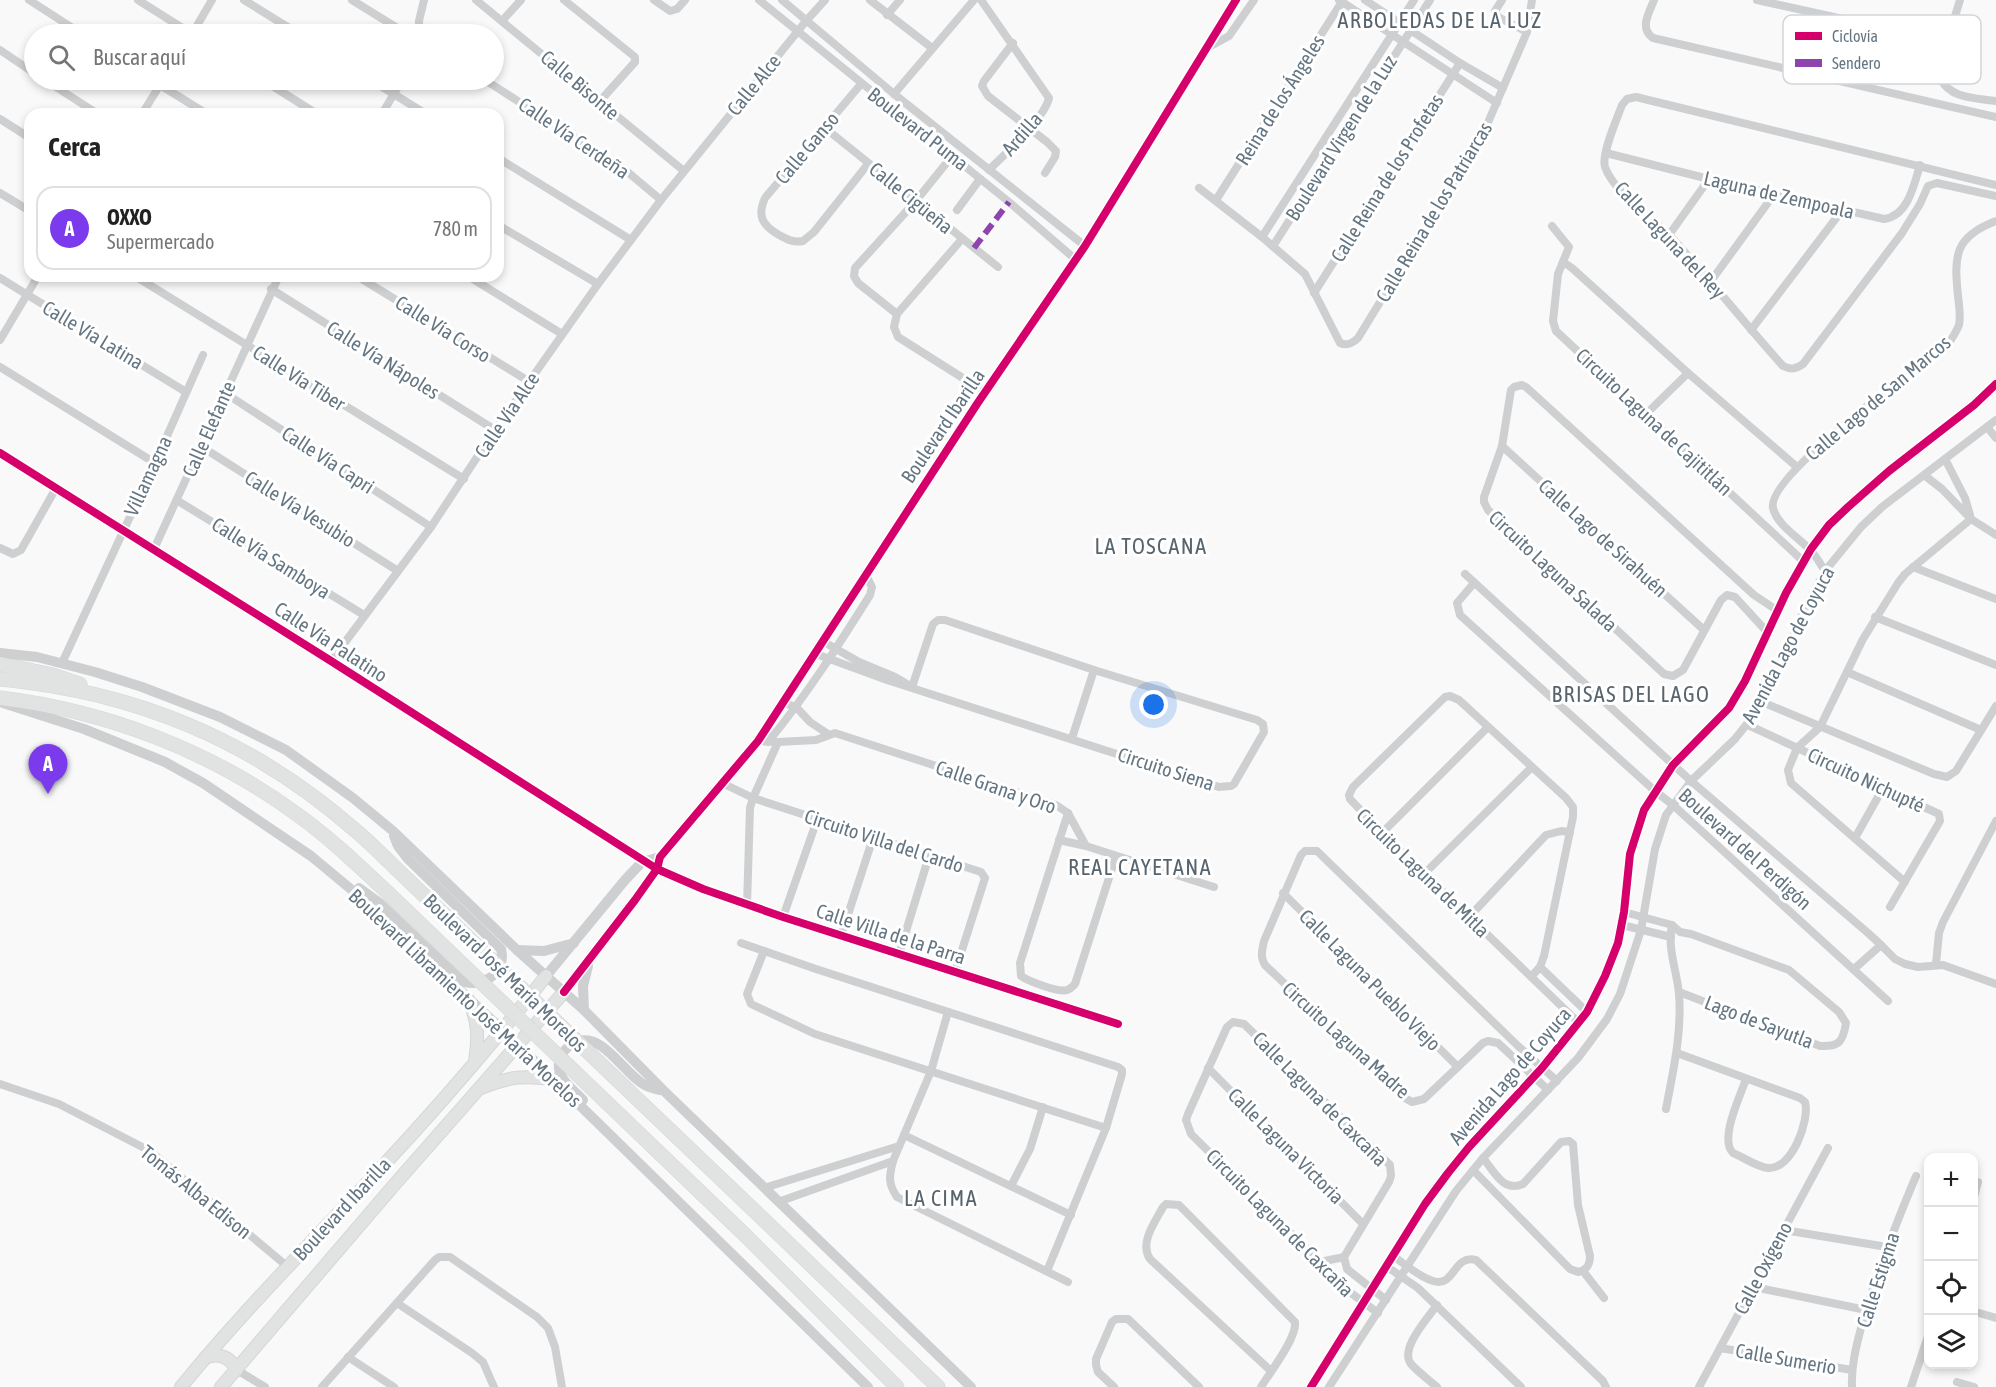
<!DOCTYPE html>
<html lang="es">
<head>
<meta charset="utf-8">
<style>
  body { margin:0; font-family:"Asap Condensed",sans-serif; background:#f2f2f2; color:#222 }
  .controls { position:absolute; right:18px; bottom:18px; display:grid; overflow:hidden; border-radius:12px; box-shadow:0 3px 9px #0003 }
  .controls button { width:54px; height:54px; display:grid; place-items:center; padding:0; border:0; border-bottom:2px solid #e0e0e0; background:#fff; color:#222; font:30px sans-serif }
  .you { position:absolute; left:1154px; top:705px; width:21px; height:21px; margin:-15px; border:4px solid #fff; border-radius:50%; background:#1a73e8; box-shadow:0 0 0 9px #1a73e833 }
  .badge { display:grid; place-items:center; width:39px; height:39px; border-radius:50%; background:#7c3aed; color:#fff; font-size:20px; font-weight:700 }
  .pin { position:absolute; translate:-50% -50px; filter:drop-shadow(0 2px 3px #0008) }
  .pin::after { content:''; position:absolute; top:32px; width:21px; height:18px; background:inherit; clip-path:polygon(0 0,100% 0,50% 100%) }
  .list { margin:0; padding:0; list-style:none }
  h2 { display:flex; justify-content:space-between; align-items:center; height:78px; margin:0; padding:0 24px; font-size:26px }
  h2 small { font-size:20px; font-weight:400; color:#767676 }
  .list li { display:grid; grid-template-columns:39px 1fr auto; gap:18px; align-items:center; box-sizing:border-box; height:84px; margin:0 12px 12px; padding:0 12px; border:2px solid #e0e0e0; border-radius:18px }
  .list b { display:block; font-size:22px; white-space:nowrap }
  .list p { margin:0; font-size:20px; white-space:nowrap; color:#767676 }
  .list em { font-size:20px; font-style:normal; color:#767676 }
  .icon { flex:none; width:33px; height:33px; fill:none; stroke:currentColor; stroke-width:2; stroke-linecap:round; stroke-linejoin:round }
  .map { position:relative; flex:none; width:1996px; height:1387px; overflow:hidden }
  .search { position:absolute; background:#fff; box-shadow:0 3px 9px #0003; left:24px; top:24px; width:480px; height:66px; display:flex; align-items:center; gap:15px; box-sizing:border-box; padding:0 21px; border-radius:33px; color:#767676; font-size:22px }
  .panel { position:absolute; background:#fff; box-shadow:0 3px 9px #0003; left:24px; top:108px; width:480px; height:174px; border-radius:18px }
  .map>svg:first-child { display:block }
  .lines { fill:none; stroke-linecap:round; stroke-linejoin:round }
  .secondary-casing { stroke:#d5d6d7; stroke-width:14 }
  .primary-casing { stroke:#d5d6d7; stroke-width:15 }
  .minor { stroke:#cecfd0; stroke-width:8 }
  .tertiary { stroke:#cecfd0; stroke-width:10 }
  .secondary { stroke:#e1e2e2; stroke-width:12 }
  .primary { stroke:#e1e2e2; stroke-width:14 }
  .primary-bridge-casing { stroke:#d5d6d7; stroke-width:15; stroke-linecap:butt }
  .primary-bridge { stroke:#e1e2e2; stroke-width:14 }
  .quiet { stroke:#8e44ad; stroke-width:6; stroke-dasharray:12 6; stroke-linecap:butt }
  .cycleway-casing { stroke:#fff; stroke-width:11 }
  .cycleway { stroke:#d6006c; stroke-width:8 }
  .labels { text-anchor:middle; stroke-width:6; stroke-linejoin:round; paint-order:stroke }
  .street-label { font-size:20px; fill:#657683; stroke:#fff }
  .quarter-label { font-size:22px; letter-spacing:1.5px; fill:#57646e; stroke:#fff }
  .key { fill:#fff; stroke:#d1d6da; stroke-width:1.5 }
  .key-label { font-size:16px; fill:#657683 }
</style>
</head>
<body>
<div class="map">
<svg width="1996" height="1387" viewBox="0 0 1996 1387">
  <rect width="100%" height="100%" fill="#f9f9f9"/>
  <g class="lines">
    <defs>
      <g id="secondary">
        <path d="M468,999C478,1020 479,1038 475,1061"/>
        <path d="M481,1088C510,1077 520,1075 551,1079"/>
        <path d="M205,1358C219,1352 230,1357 237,1370"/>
        <path d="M181,1387C243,1311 313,1241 380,1169C438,1107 493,1043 546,976"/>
        <polyline points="221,1387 395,1184 564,992"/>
      </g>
      <g id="primary">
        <polyline points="0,664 53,675 80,684"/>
        <path d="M0,679C136,692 252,740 355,830C374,846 391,864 408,880"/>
        <path d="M0,698C107,711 211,751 298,815C330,838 359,866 388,893"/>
        <polyline points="763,1219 938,1387"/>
        <polyline points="746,1236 897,1387"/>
      </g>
    </defs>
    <use href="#secondary" class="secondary-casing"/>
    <use href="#primary" class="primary-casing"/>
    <g class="minor">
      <polyline points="29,0 82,34"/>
      <polyline points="138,0 192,34"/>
      <polyline points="244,0 299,34"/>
      <polyline points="352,0 407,34"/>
      <polyline points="476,0 684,171"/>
      <polyline points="564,0 635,57 635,62 600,101"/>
      <polyline points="654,0 670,11 677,9 685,0"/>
      <polyline points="759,0 1009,202 1075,259"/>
      <polyline points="782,0 894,94 1085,246"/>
      <polyline points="870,0 932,48"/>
      <path d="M981,0L1049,98C1044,119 1005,154 989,170"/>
      <polyline points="1339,0 1497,103"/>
      <polyline points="1365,0 1460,63 1503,88"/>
      <polyline points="1502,0 1495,11 1498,17 1527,32"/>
      <path d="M1654,0C1649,13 1639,28 1653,38L1996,117"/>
      <polyline points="1757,0 1947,42"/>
      <path d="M1960,0L1947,42L1941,79C1950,99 1977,98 1996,101"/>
      <polyline points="887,15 900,0"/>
      <polyline points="502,21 521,0"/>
      <polyline points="192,34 212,0"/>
      <polyline points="419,34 419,21 424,0"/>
      <polyline points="1013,43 984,81 982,86 988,96 1047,142 1056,151 1055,157 1045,173"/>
      <polyline points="1207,48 1229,36 1254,0"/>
      <polyline points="0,50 34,73"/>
      <polyline points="45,80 98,114"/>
      <polyline points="152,80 207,114"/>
      <polyline points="263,80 317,114"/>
      <polyline points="371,80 426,114"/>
      <polyline points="485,80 624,169 661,200"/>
      <path d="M861,84L765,198C757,216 762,225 779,235C787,239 793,243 803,241L814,232L868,164"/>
      <polyline points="894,94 974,0"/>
      <polyline points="142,114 163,80"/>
      <polyline points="382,114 402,80"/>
      <polyline points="0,119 30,138"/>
      <polyline points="825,128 998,267"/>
      <path d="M1606,153L1709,179L1884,219C1908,216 1914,185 1920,165"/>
      <polyline points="498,158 631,240"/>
      <path d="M1996,185L1636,97L1627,99L1622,105C1617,119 1601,154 1605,167C1614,193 1652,217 1671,237C1710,279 1745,324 1783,366C1791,370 1796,369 1803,364L1902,233L1920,204L1928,186L1937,183L1996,196"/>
      <path d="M1199,188L1262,237L1305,274L1340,343C1347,346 1353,343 1358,338L1483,134L1527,32L1532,0"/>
      <polyline points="0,193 30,211"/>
      <polyline points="1216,200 1343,0"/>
      <polyline points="957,210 980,179"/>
      <polyline points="498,225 598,284"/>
      <polyline points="1552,226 1569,247 1558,274 1553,321 1556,331 1803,561"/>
      <polyline points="1669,235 1709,179"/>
      <polyline points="1262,237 1414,0"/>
      <polyline points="962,239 897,314 894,327 898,337 985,392"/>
      <polyline points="1273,246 1430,0"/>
      <polyline points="1563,262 1572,268 1688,373 1797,467"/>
      <polyline points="135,276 464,479"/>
      <polyline points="357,276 530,382"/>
      <polyline points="468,276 562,334"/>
      <polyline points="0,278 186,392"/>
      <polyline points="1711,281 1775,193"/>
      <polyline points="271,289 495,430"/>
      <polyline points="1314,293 1460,63"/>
      <polyline points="897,314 858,283 854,276 855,268 915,202 952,156"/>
      <polyline points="1751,330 1843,209"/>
      <polyline points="0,340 38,276"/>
      <polyline points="0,367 155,463"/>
      <polyline points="225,393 431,527"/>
      <polyline points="1646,414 1688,373"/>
      <polyline points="1987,427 1996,438"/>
      <polyline points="1502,446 1704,630"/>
      <polyline points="202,447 398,571"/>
      <polyline points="0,453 331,661 657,869 703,889 783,917 1118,1024"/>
      <polyline points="1945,459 1965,498 1970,515"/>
      <polyline points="1924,475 1942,489 1971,519 1996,535"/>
      <polyline points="178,501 364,615"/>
      <polyline points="0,548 13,554 21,550 56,488"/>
      <polyline points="154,549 279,276"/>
      <polyline points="1913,567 1996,599"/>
      <path d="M1825,571C1820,564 1816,555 1809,549C1798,537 1777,525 1773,508C1766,476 1918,367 1947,345C1952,339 1956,332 1959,325C1961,315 1959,306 1958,296C1954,256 1954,237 1996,221"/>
      <polyline points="1465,574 1691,781 1868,933 1881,945 1854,969"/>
      <polyline points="1474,583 1457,603 1460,615 1655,791 1673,805 1888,1001"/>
      <polyline points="1875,617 1996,665"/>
      <polyline points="1768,633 1735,597 1727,595 1721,600 1683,670 1673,676 1664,674 1488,510 1484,502 1484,497 1502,446 1511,390 1514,387 1522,385 1526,387 1754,595 1778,611"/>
      <polyline points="816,654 887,680 1219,787 1231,786 1234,784 1264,732 1263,724 1257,720 1094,670 945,620 938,620 933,624 912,687 895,677 859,662 824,642"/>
      <polyline points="331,661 431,527 495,430 598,284 661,200 806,21 825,0"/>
      <polyline points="62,663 155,463 203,355"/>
      <polyline points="1847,672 1981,730"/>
      <polyline points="783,702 797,708 810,722 828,734"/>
      <polyline points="1762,702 1934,774 1947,777 1956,771 1996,706"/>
      <polyline points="1748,725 1939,814 1940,821 1890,907"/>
      <polyline points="1072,738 1094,670"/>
      <polyline points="758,741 778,742 816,740 835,733 1056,805 1068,813 1086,846 1214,887"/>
      <path d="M768,742C806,696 838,646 870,595L872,587L865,573"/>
      <polyline points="722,783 753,798 981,872 985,878 955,972"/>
      <path d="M1068,813L1020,963L1021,976C1028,981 1059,993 1067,990C1071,989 1072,987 1075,984L1116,856"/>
      <polyline points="1382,833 1488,727"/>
      <polyline points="1855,838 1883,788"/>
      <polyline points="1059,840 1086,846"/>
      <polyline points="1424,874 1532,767"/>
      <polyline points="1905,882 1791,783 1788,770 1797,748 1820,727 1863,639 1898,583 1905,574 1971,519"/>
      <polyline points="1283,893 1458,1067"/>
      <polyline points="747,905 750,808 753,798 778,742"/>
      <path d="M1624,912L1672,925L1680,932L1691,934L1789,970L1839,1012L1846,1023C1843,1042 1839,1047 1820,1046L1679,992"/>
      <polyline points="783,917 817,820"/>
      <polyline points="1469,917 1546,835 1561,831 1570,832"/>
      <polyline points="1622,925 1671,937"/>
      <polyline points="841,936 873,838"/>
      <polyline points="741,943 816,969 1118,1067 1122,1070 1122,1074 1106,1128 1047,1271"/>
      <polyline points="1881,945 1895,959 1905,964 1918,967 1943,965 1996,984"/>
      <polyline points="764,951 747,994 751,1004 815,1034 1106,1128"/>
      <polyline points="899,954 929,856"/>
      <polyline points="1936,964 1939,933 1943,922 1996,821"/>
      <polyline points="1540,967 1587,1012"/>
      <polyline points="1531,977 1540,967 1544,956 1573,817 1573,807 1566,798 1459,700 1450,696 1445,697 1353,787 1349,795 1350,799 1382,833 1579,1023"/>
      <path d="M948,1012L931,1071L893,1161C889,1176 888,1184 897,1197L1068,1282"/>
      <path d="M1677,1053L1800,1098L1805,1102C1810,1120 1792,1170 1768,1168C1757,1167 1743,1157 1733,1153C1719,1139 1740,1097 1746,1079"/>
      <polyline points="1208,1068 1363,1224"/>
      <polyline points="0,1084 59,1104 150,1151 288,1267"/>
      <path d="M1548,1090L1498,1043L1488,1041L1483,1043L1424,1099L1412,1102L1405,1098L1265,965C1260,957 1262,951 1264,941L1301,855L1305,851H1317L1518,1046L1557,1081"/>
      <path d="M1666,1109C1673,1071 1682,1034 1679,994C1677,971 1667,949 1672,925"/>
      <polyline points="904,1135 1071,1215"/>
      <path d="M1473,1170L1570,1269L1578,1272C1587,1270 1590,1265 1590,1256L1578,1205L1573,1144L1569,1141L1561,1142L1523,1184C1503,1193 1494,1171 1483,1158"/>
      <polyline points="1011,1186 1030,1149 1043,1107"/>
      <polyline points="764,1188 899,1146"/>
      <polyline points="1974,1197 1978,1182"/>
      <polyline points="778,1202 893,1161"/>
      <polyline points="1784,1230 1887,1247"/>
      <path d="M1393,1256C1405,1264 1419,1277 1433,1281C1455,1288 1453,1254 1476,1260L1603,1381L1606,1387"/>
      <polyline points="1320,1262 1344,1257"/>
      <polyline points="1386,1266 1418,1288 1521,1387"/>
      <polyline points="1583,1271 1604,1298"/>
      <polyline points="1754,1287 1866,1310"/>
      <polyline points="397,1303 472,1353 483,1362 494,1387"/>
      <polyline points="1378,1313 1347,1290 1320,1262 1191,1134 1186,1120 1188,1114 1227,1027 1233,1022 1244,1024 1390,1165 1391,1176 1389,1182 1344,1257 1347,1269 1386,1300"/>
      <polyline points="1979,1313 1996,1318"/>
      <polyline points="1720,1348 1852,1370"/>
      <polyline points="348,1357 394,1387"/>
      <polyline points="237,1370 265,1387"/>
      <polyline points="1957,1382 1974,1387"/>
      <polyline points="322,1387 435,1260 439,1257 450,1257 537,1317 548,1328 555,1347 562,1387"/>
      <polyline points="1114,1387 1098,1372 1096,1365 1096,1359 1112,1322 1116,1319 1128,1319 1199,1387"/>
      <path d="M1261,1387C1270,1372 1297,1338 1295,1322L1179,1205L1166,1204L1163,1207C1155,1222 1139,1243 1150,1259L1271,1371"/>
      <polyline points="1311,1387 1425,1204 1448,1173 1469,1147 1542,1068 1587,1012 1605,976 1618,943 1624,912 1630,854 1644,810 1673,765 1729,708 1745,681 1786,593 1811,549 1829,525 1848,507 1889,471 1974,405 1996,384"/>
      <polyline points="1329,1387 1456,1191 1483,1158 1578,1058 1607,1019 1620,994 1641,930 1655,849 1666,815 1691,781 1735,739 1754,715 1772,684 1805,608 1825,571 1861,527 1882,507 1996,420"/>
      <path d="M1437,1387C1429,1380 1418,1372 1411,1364C1399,1349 1428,1318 1437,1305"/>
      <polyline points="1699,1387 1828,1148"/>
      <path d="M1852,1387C1851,1367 1856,1347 1861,1328C1875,1276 1895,1226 1916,1176"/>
      <polyline points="1911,1387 1928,1336"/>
    </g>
    <g class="tertiary">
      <polyline points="0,653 37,657 95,672 142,687 220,717 286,750 353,798 393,831 517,950 584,1010 664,1091 971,1387"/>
      <polyline points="3,703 84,729 165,762 203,783 311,856 364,900 513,1040 868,1387"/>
      <path d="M359,888L381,904L462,981C483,989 507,972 501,949L408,859L398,846L394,836"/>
      <polyline points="517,950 544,951 574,943"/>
      <polyline points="546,976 625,880 642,862 660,857"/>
      <polyline points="564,992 635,900 657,869 660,857 758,741 977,404 1085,246 1236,0"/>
      <polyline points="584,1010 583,986 588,966"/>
      <path d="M583,1100C575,1091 560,1081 559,1068C558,1060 562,1052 568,1047C598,1023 620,1070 643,1084C648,1087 654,1089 660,1090"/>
    </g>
    <use href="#secondary" class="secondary"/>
    <use href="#primary" class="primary"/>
    <defs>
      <g id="primary-bridge">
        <polyline points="408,880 763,1219"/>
        <polyline points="388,893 746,1236"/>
      </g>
    </defs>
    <use href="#primary-bridge" class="primary-bridge-casing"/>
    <use href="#primary-bridge" class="primary-bridge"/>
    <polyline class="quiet" points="974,248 1009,202"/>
    <defs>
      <g id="cycleway">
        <polyline points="0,453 331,661 657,869 703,889 783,917 1118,1024"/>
        <polyline points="564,992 635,900 657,869 660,857 758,741 977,404 1085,246 1236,0"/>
        <polyline points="1311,1387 1425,1204 1448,1173 1469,1147 1542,1068 1587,1012 1605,976 1618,943 1624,912 1630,854 1644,810 1673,765 1729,708 1745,681 1786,593 1811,549 1829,525 1848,507 1889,471 1974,405 1996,384"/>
      </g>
    </defs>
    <use href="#cycleway" class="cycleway-casing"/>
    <use href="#cycleway" class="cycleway"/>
  </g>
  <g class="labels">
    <g class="street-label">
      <text transform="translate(580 85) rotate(40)" y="7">Calle Bisonte</text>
      <text transform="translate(754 85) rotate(-51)" y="7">Calle Alce</text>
      <text transform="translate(1280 100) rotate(-58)" y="7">Reina de los Ángeles</text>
      <text transform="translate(918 129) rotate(38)" y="7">Boulevard Puma</text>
      <text transform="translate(1022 134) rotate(-49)" y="7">Ardilla</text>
      <text transform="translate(574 138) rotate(34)" y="7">Calle Vía Cerdeña</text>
      <text transform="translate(1341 138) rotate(-58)" y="7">Boulevard Virgen de la Luz</text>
      <text transform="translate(807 148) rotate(-50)" y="7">Calle Ganso</text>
      <text transform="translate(1387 178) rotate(-58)" y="7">Calle Reina de los Profetas</text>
      <text transform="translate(1779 195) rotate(13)" y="7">Laguna de Zempoala</text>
      <text transform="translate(911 198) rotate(39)" y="7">Calle Cigüeña</text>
      <text transform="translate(1434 212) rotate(-59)" y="7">Calle Reina de los Patriarcas</text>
      <text transform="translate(1670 240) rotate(47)" y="7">Calle Laguna del Rey</text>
      <text transform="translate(443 329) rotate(32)" y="7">Calle Vía Corso</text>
      <text transform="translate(93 335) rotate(31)" y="7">Calle Vía Latina</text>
      <text transform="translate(383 360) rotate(32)" y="7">Calle Vía Nápoles</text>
      <text transform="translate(299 378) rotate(32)" y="7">Calle Vía Tiber</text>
      <text transform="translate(1878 398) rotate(-40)" y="7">Calle Lago de San Marcos</text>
      <text transform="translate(507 415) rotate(-56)" y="7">Calle Vía Alce</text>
      <text transform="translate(1654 422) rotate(43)" y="7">Circuito Laguna de Cajititlán</text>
      <text transform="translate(943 426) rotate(-56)" y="7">Boulevard Ibarilla</text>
      <text transform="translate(209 429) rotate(-66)" y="7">Calle Elefante</text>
      <text transform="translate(328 460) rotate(33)" y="7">Calle Vía Capri</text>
      <text transform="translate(148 476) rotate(-65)" y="7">Villamagna</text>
      <text transform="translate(300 509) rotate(32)" y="7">Calle Vía Vesubio</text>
      <text transform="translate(1603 538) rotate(42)" y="7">Calle Lago de Sirahuén</text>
      <text transform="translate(271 558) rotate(32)" y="7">Calle Vía Samboya</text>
      <text transform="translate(1553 571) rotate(43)" y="7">Circuito Laguna Salada</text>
      <text transform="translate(331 642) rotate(33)" y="7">Calle Vía Palatino</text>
      <text transform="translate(1788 645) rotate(-62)" y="7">Avenida Lago de Coyuca</text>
      <text transform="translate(1166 769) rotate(18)" y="7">Circuito Siena</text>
      <text transform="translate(1866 780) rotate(25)" y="7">Circuito Nichupté</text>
      <text transform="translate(996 787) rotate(19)" y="7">Calle Grana y Oro</text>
      <text transform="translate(884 841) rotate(18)" y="7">Circuito Villa del Cardo</text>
      <text transform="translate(1745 849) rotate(42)" y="7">Boulevard del Perdigón</text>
      <text transform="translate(1423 873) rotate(44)" y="7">Circuito Laguna de Mitla</text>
      <text transform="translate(891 934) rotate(18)" y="7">Calle Villa de la Parra</text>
      <text transform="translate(505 973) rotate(44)" y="7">Boulevard José María Morelos</text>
      <text transform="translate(1370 980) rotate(45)" y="7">Calle Laguna Pueblo Viejo</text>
      <text transform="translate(465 998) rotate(43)" y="7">Boulevard Libramiento José María Morelos</text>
      <text transform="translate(1759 1022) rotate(21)" y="7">Lago de Sayutla</text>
      <text transform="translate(1346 1040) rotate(42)" y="7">Circuito Laguna Madre</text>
      <text transform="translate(1510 1076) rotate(-49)" y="7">Avenida Lago de Coyuca</text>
      <text transform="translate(1320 1099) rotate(45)" y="7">Calle Laguna de Caxcaña</text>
      <text transform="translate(1286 1146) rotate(45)" y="7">Calle Laguna Victoria</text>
      <text transform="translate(196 1192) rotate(39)" y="7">Tomás Alba Edison</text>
      <text transform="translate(342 1209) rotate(-47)" y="7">Boulevard Ibarilla</text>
      <text transform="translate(1280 1223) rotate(45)" y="7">Circuito Laguna de Caxcaña</text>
      <text transform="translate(1763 1268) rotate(-62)" y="7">Calle Oxígeno</text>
      <text transform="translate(1878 1280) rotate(-72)" y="7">Calle Estigma</text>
      <text transform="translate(1786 1359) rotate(10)" y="7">Calle Sumerio</text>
    </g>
    <g class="quarter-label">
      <text x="1440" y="28">ARBOLEDAS DE LA LUZ</text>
      <text x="1151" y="554">LA TOSCANA</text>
      <text x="1631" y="702">BRISAS DEL LAGO</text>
      <text x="1140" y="875">REAL CAYETANA</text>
      <text x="941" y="1206">LA CIMA</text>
    </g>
  </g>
  <rect x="1783" y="15" width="198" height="69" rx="9" class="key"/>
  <rect x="1795" y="32" width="27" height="8" fill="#d6006c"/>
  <rect x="1795" y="59" width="27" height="8" fill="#8e44ad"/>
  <g class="key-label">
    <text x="1832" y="42">Ciclovía</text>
    <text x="1832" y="69">Sendero</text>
  </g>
</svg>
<div class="controls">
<button>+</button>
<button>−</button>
<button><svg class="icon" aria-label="locate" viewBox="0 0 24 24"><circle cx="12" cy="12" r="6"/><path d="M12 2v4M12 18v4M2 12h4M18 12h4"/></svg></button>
<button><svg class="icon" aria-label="layers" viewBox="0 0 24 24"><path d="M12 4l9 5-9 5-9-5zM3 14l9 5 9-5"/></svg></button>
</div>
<div class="you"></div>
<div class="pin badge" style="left:48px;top:794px">A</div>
<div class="search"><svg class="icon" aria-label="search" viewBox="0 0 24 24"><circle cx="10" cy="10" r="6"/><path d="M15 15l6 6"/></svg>Buscar aquí</div>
<section class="panel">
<h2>Cerca<small></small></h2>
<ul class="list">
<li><span class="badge">A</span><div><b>OXXO</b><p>Supermercado</p></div><em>780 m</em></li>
</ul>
</section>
</div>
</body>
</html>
